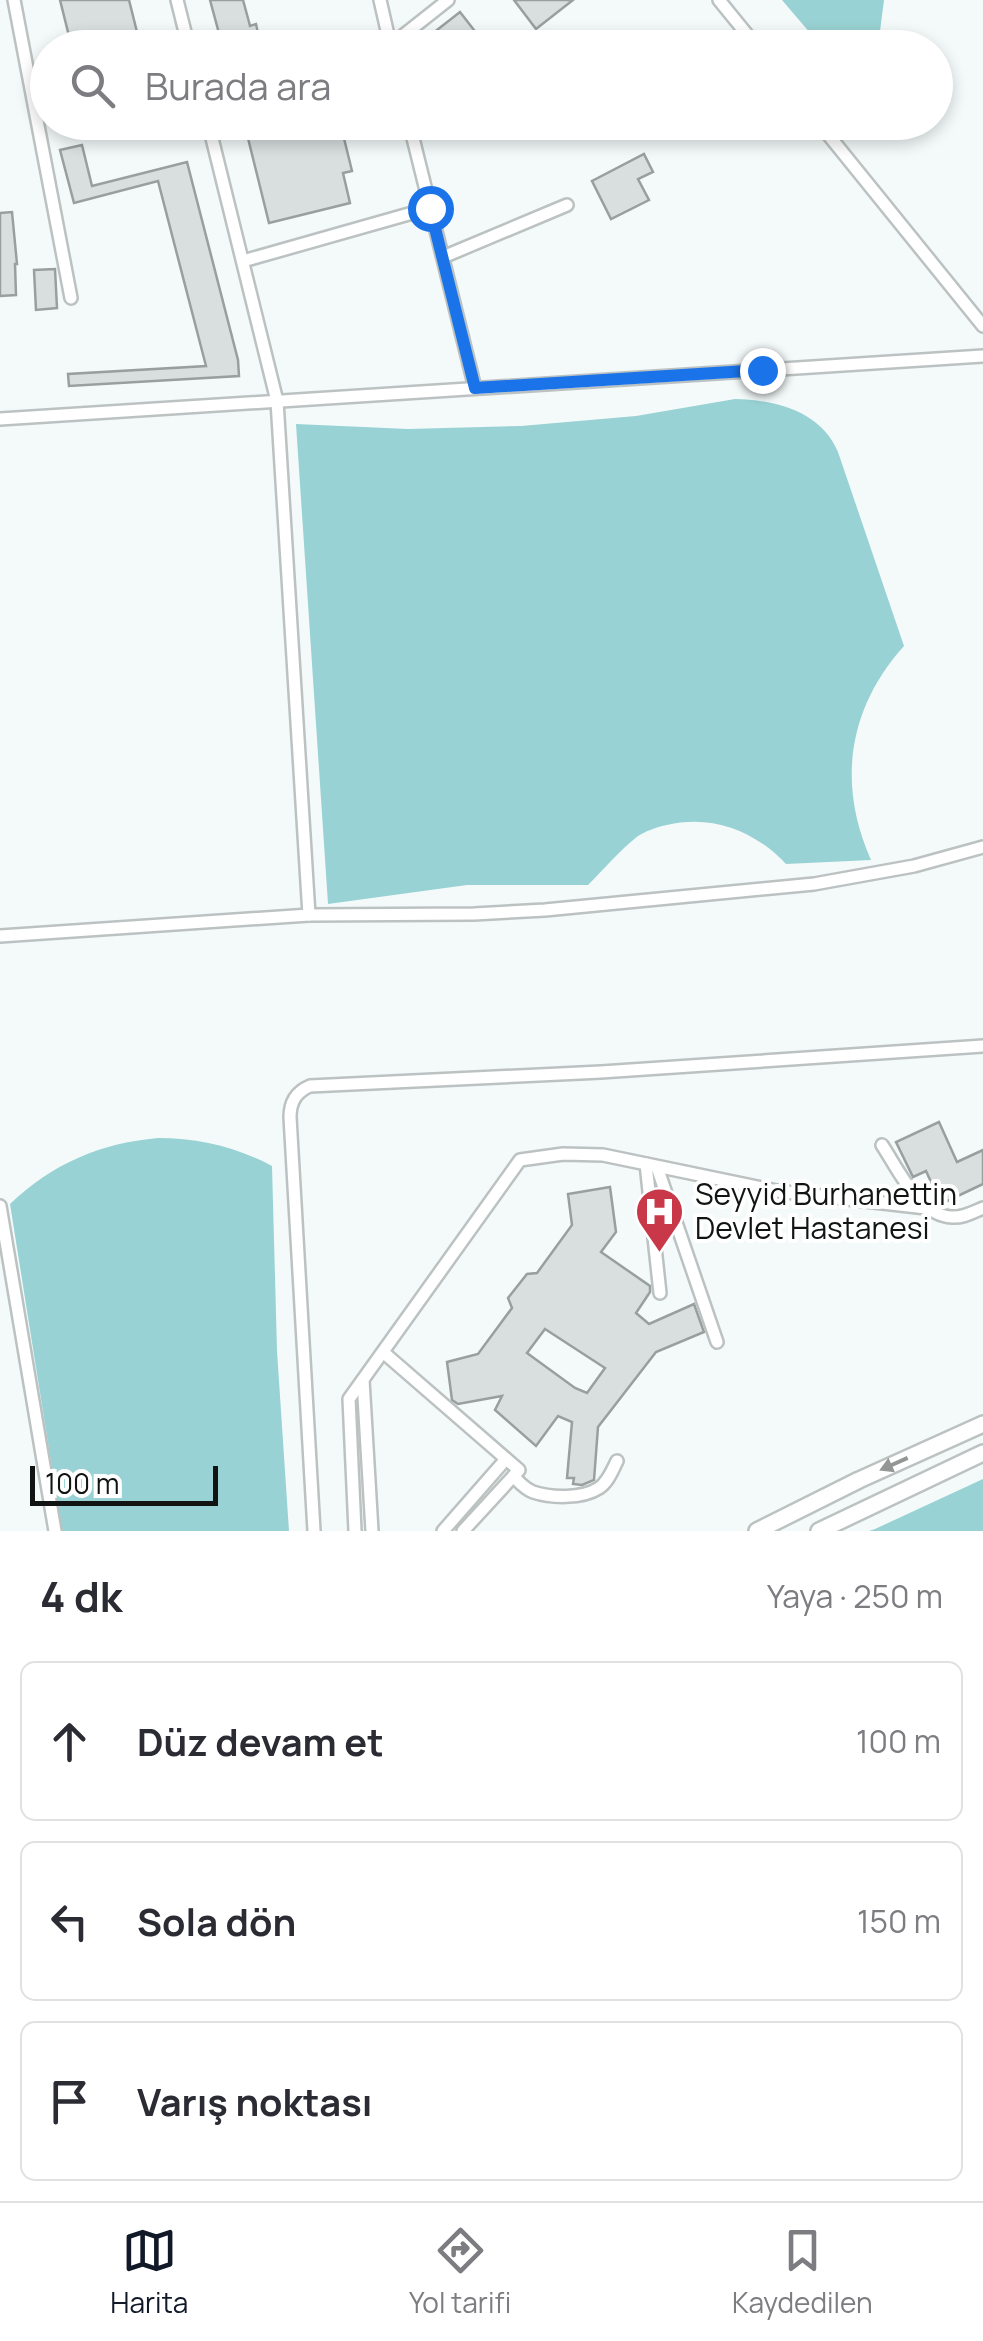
<!DOCTYPE html>
<html lang="tr">
<head>
<meta charset="utf-8">
<style>
  body { margin:0; font-family:Manrope,sans-serif; background:#f2f2f3; color:#2b2b33 }
  .scale { position:absolute; left:30px; bottom:25px; width:188px; box-sizing:border-box; padding-left:10px; border:5px solid #121414; border-top:0; font-size:28px; line-height:35px; white-space:nowrap; color:#121414; -webkit-text-stroke:8px #fff; paint-order:stroke }
  .stop { position:absolute; width:30px; height:30px; margin:-22px; border:8px solid #1a73e8; border-radius:50%; background:#fff }
  .stop.end { background:#1a73e8; border-color:#fff; box-shadow:0 2px 10px #0008 }
  .list { margin:0; padding:0; list-style:none }
  h2 { display:flex; justify-content:space-between; align-items:center; height:130px; margin:0; padding:0 40px; font-size:42px }
  h2 small { font-size:32px; font-weight:400; color:#7c7c81 }
  .list li { display:grid; grid-template-columns:65px 1fr auto; gap:30px; align-items:center; box-sizing:border-box; height:160px; margin:0 20px 20px; padding:0 20px; border:2px solid #e1e1e2; border-radius:15px }
  .list b { display:block; font-size:38px; white-space:nowrap }
  .list em { font-size:32px; font-style:normal; color:#7c7c81 }
  .icon { flex:none; width:55px; height:55px; fill:none; stroke:currentColor; stroke-width:2; stroke-linecap:round; stroke-linejoin:round }
  .map { position:relative; flex:none; width:983px; height:1531px; overflow:hidden }
  .search { position:absolute; background:#fff; box-shadow:0 5px 15px #0003; left:30px; right:30px; top:30px; height:110px; display:flex; align-items:center; gap:25px; box-sizing:border-box; padding:0 35px; border-radius:55px; color:#7c7c81; font-size:38px }
  .sheet { height:670px; background:#fff }
  nav { display:flex; justify-content:space-around; align-items:center; box-sizing:border-box; height:140px; border-top:2px solid #e1e1e2; background:#fff; font-size:28px; color:#7c7c81 }
  nav a { display:grid; justify-items:center; gap:5px }
  nav .on { color:#111827 }
  .map>svg:first-child { display:block }
  .green { fill:#99d2d4 }
  .building { fill:#d9dfdf; stroke:#999e9e; stroke-width:2.5; fill-rule:evenodd }
  .lines { fill:none; stroke-linecap:round; stroke-linejoin:round }
  .street-casing { stroke:#bcc2c2; stroke-width:16 }
  .secondary-casing { stroke:#bcc2c2; stroke-width:20 }
  .street { stroke:#fff; stroke-width:11 }
  .secondary { stroke:#fff; stroke-width:15 }
  .oneway { fill:#949595 }
  .route { stroke:#1a73e8; stroke-width:12 }
  .labels { text-anchor:middle; stroke-width:8; stroke-linejoin:round; paint-order:stroke }
  .poi-label { font-size:30px; fill:#121414; stroke:#fff; text-anchor:start }
</style>
</head>
<body>
<div class="map">
<svg width="983" height="1531" viewBox="0 0 983 1531">
  <rect width="100%" height="100%" fill="#f4fafa"/>
  <g class="green">
    <polygon points="782,0 884,0 878,47 822,47"/>
    <path d="M735,399C775,400 821,411 838,452L904,646C848,708 837,784 871,860L786,864C755,831 712,814 667,825C657,827 646,831 638,836C620,850 604,869 588,885H467L328,904L296,424L408,429L521,426L636,416Z"/>
    <path d="M158,1138C199,1138 236,1147 272,1166L277,1351L289,1531H62L10,1204C52,1164 100,1143 158,1138Z"/>
    <polygon points="983,1479 983,1531 869,1531 875,1529"/>
  </g>
  <g class="building">
    <polygon points="60,0 129,0 141,48 72,48"/>
    <polygon points="210,0 243,0 249,22 250,26 256,24 260,42 252,44 253,48 223,48"/>
    <polygon points="514,0 573,0 536,29"/>
    <polygon points="460,12 474,30 452,48 414,48"/>
    <polygon points="244,122 340,122 352,171 343,173 350,203 269,223"/>
    <polygon points="82,145 92,186 187,162 238,360 239,376 69,386 68,374 206,366 158,181 74,203 60,150"/>
    <polygon points="644,154 653,172 638,179 649,200 611,219 592,181"/>
    <polygon points="12,212 17,264 15,264 16,295 0,296 0,213"/>
    <polygon points="55,269 57,308 36,310 34,270"/>
    <polygon points="939,1122 957,1162 983,1150 983,1184 941,1204 926,1171 913,1177 896,1142"/>
    <path d="M610,1187L616,1232L601,1252L650,1286V1292L636,1313L649,1324L694,1304L704,1332L656,1352L598,1427L594,1480L582,1485L573,1484L574,1478H567L572,1422L558,1416L536,1446L495,1410L502,1396L458,1404L452,1400L447,1362L478,1354L512,1308L508,1298L527,1274L537,1273L572,1225L568,1194ZM545,1329L605,1368L587,1393L575,1388L527,1353Z"/>
  </g>
  <g class="lines">
    <defs>
      <g id="street">
        <polyline points="14,0 71,298"/>
        <polyline points="177,0 189,48"/>
        <polyline points="380,0 391,48"/>
        <polyline points="719,0 758,48"/>
        <polyline points="381,48 391,45 448,0"/>
        <polyline points="208,122 277,401 309,915"/>
        <polyline points="409,122 475,388"/>
        <polyline points="818,122 983,326"/>
        <polyline points="443,257 567,205"/>
        <polyline points="243,261 430,208"/>
        <polyline points="0,419 983,356"/>
        <polyline points="0,936 309,915 474,914 545,910 814,884 914,866 983,847"/>
        <path d="M882,1145C898,1169 919,1216 952,1217C963,1218 973,1212 983,1208"/>
        <polyline points="646,1164 660,1293"/>
        <polyline points="657,1167 717,1342"/>
        <polyline points="0,1206 55,1531"/>
        <polyline points="383,1352 519,1470 463,1531"/>
        <polyline points="363,1380 372,1531"/>
        <path d="M514,1477C520,1483 525,1489 533,1492C551,1498 582,1499 599,1488C608,1482 612,1471 617,1461"/>
        <path d="M314,1531L290,1117C290,1102 296,1092 310,1086L601,1072L983,1046"/>
        <polyline points="355,1531 349,1399 520,1160 563,1154 603,1155 777,1191 926,1208"/>
        <polyline points="443,1531 506,1459"/>
      </g>
      <g id="secondary">
        <polyline points="757,1531 859,1480 983,1424"/>
        <polyline points="819,1531 983,1453"/>
      </g>
    </defs>
    <use href="#street" class="street-casing"/>
    <use href="#secondary" class="secondary-casing"/>
    <use href="#street" class="street"/>
    <use href="#secondary" class="secondary"/>
  </g>
  <defs><path id="oneway-solid" d="M-6-.8H1V-3.2L6.5 0L1 3.2V.8H-6Z" transform="scale(2.5)"/></defs>
  <use class="oneway" href="#oneway-solid" transform="translate(894 1464) rotate(156)"/>
  <g class="lines">
    <polyline class="route" points="430,208 475,388 762,370"/>
  </g>
  <defs>
    <symbol id="hospital-pin" viewBox="-11 -11 22 30"><path d="M0 17L-7.5 6A9.5 9.5 0 1 1 7.5 6Z" fill="#c83849" stroke="#fff"/><path d="M-5-5h3v3.5h4V-5h3V5h-3V1.5h-4V5h-3Z" fill="#fff"/></symbol>
  </defs>
  <g fill-rule="evenodd">
    <use href="#hospital-pin" x="632" y="1184" width="55" height="75"/>
  </g>
  <g class="labels">
    <g class="poi-label">
      <text x="695" y="1205">Seyyid Burhanettin<tspan x="695" dy="34">Devlet Hastanesi</tspan></text>
    </g>
  </g>
</svg>
<div class="scale">100 m</div>
<div class="stop" style="left:430px;top:208px"></div>
<div class="stop end" style="left:762px;top:370px"></div>
<div class="search"><svg class="icon" aria-label="search" viewBox="0 0 24 24"><circle cx="10" cy="10" r="6"/><path d="M15 15l6 6"/></svg>Burada ara</div>
</div>
<section class="sheet">
<h2>4 dk<small>Yaya · 250 m</small></h2>
<ul class="list">
<li><svg class="icon" aria-label="ahead" viewBox="0 0 24 24"><path d="M12 20V5M6 11l6-6 6 6"/></svg><div><b>Düz devam et</b></div><em>100 m</em></li>
<li><svg class="icon" aria-label="left" viewBox="0 0 24 24"><path d="M17 20v-9H6M10 6l-5 5 5 5"/></svg><div><b>Sola dön</b></div><em>150 m</em></li>
<li><svg class="icon" aria-label="arrive" viewBox="0 0 24 24"><path d="M6 21V4h12l-3 4 3 4H6"/></svg><div><b>Varış noktası</b></div></li>
</ul>
</section>
<nav>
<a class="on"><svg class="icon" aria-label="map" viewBox="0 0 24 24"><path d="M3 6l6-2 6 2 6-2v14l-6 2-6-2-6 2zM9 4v14M15 6v14"/></svg>Harita</a>
<a><svg class="icon" aria-label="directions" viewBox="0 0 24 24"><path d="M12 3l9 9-9 9-9-9zM9 14v-3h6M13 9l2 2-2 2"/></svg>Yol tarifi</a>
<a><svg class="icon" aria-label="saved" viewBox="0 0 24 24"><path d="M7 4h10v16l-5-4-5 4z"/></svg>Kaydedilen</a>
</nav>
</body>
</html>
